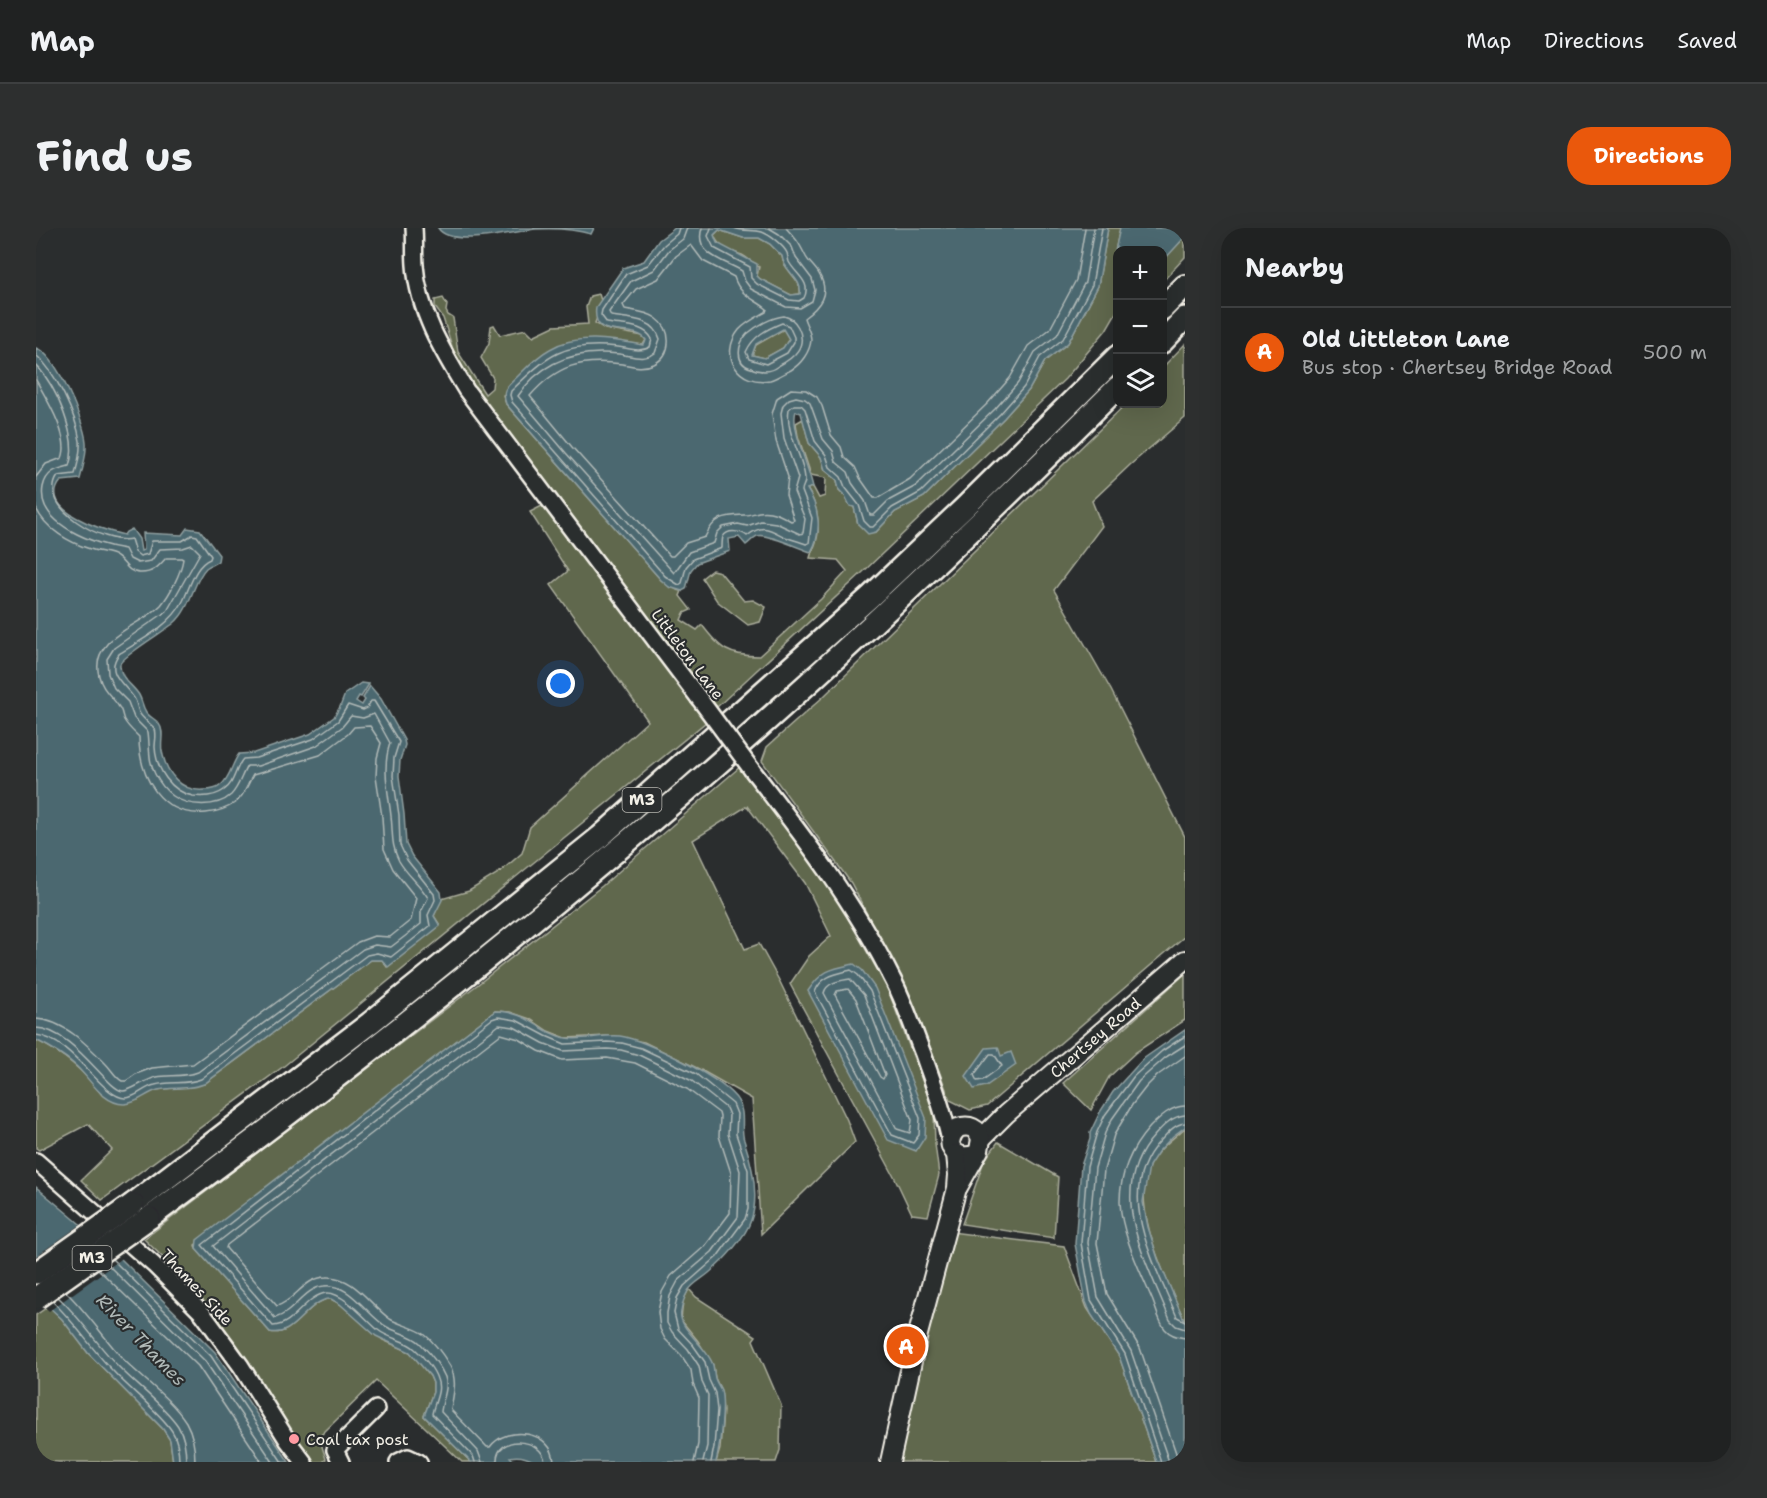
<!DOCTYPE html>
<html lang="en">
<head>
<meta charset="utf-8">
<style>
  body { margin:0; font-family:"Shantell Sans",sans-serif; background:#2d2f2f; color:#f1f3f6 }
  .controls { position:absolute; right:18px; top:18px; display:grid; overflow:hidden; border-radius:12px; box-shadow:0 6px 24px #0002 }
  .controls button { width:54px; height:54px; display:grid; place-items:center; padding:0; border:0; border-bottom:2px solid #3d3f40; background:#202222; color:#f1f3f6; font:30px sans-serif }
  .you { position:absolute; left:525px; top:456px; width:21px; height:21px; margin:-15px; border:4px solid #fff; border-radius:50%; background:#1a73e8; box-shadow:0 0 0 9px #1a73e833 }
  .badge { display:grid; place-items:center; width:39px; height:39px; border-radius:50%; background:#ea580c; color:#fff; font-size:20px; font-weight:700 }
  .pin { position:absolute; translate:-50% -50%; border:3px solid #fff; box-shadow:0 2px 6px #0006 }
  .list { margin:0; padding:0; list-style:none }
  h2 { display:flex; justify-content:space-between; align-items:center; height:78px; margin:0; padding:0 24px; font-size:26px }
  h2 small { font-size:20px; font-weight:400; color:#a2a4a5 }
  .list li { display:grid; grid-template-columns:39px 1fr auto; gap:18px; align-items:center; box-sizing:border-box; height:90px; padding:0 24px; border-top:2px solid #3d3f40 }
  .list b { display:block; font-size:22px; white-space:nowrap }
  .list p { margin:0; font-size:20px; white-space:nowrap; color:#a2a4a5 }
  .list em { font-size:20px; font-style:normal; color:#a2a4a5 }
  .icon { flex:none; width:33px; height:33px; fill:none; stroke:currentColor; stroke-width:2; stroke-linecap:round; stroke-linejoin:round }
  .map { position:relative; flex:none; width:1149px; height:1234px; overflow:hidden; border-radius:24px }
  header { display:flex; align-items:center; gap:36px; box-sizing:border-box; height:84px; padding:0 30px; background:#202222; border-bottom:2px solid #3d3f40 }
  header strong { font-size:28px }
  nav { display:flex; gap:33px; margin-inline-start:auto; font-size:21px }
  .intro { display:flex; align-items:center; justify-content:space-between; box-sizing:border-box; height:144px; padding:0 36px }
  h1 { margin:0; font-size:42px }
  .button { padding:15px 27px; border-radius:24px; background:#ea580c; color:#fff; font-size:21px; font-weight:700 }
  main { display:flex; gap:36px; padding:0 36px }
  aside { flex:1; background:#202222; border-radius:24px; box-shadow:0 6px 24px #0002 }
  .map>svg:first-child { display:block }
  .green { fill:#60684e; stroke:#aaac9b; stroke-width:1.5 }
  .water { fill:#4c6870; stroke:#8f9fa0; stroke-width:1.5; fill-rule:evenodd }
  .pier { fill:#2a2d2e }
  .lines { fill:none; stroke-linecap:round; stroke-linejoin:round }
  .shore { stroke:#b1bab8; stroke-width:1.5 }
  .minor-casing { stroke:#f4f1e8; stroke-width:20 }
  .major-casing { stroke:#f4f1e8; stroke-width:22 }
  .highway-casing { stroke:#f4f1e8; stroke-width:26 }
  .minor { stroke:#2a2d2e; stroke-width:15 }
  .major { stroke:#2a2d2e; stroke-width:18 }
  .highway { stroke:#2a2d2e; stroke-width:21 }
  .minor-bridge-casing { stroke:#f4f1e8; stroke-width:20; stroke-linecap:butt }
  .highway-bridge-casing { stroke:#f4f1e8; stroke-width:26; stroke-linecap:butt }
  .minor-bridge { stroke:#2a2d2e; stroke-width:15 }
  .highway-bridge { stroke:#2a2d2e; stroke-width:21 }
  .poi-dot { fill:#ff9aa2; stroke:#2a2d2e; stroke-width:2 }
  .labels { text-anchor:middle; stroke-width:4.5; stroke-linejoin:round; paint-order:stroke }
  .shield { fill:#2a2d2e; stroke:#b7b6b0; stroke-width:1.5 }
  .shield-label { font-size:15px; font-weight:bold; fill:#f4f1e8 }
  .street-label { font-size:16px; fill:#f4f1e8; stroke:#2a2d2e }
  .poi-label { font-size:16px; fill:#f4f1e8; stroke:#2a2d2e; text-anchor:start }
  .water-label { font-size:18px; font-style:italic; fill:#b1bab8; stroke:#2a2d2e }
</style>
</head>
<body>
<header>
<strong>Map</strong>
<nav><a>Map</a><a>Directions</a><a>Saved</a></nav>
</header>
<div class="intro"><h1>Find us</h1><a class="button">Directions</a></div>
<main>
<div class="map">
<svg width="1149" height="1234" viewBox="0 0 1149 1234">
  <rect width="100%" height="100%" fill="#2a2d2e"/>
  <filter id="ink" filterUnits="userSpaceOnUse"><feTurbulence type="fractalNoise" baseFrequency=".0167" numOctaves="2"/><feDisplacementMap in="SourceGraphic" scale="12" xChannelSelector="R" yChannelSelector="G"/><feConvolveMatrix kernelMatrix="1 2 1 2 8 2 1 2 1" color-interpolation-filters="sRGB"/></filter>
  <g filter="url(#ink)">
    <g class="green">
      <path d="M1072,0H1084L1077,33L1081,56V83L1070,102L1029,151L826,345L681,479L665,458L663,452L654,446L439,164L420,131L407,90L399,79V72L407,70L411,77L410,83L412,87L417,90L422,124L449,166L456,160L457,150L445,130L453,115L455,98L458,97L464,107L490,101L497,108L518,98L552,96L550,79L554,68L563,66L566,76L559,95L569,101L607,108L610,112L607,117L569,112L467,167L470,176L625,352L641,362L646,363L644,368L655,382L648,385L645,392L661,402L666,397C684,421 692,428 723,428L785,371L811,343L802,332L774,330C775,325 777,322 779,317C786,299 781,276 771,261L777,259L783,270L789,268L790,250L775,247L762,208L760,195L767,191L773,215L785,229L789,242L801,252L803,262L809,268L814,277L818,279L822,296L840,304L859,284L888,269L968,190L993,162L1009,133L1032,115L1062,58Z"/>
      <path d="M683,2L707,10H723L734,16L746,28C747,43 767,51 764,66L755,67L724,51L721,48L723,39C717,36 712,30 706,27C695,23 682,20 678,7Z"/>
      <polygon points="1149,9 1149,29 1127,53 1126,33"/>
      <polygon points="748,101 753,111 747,120 729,130 716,127 720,117"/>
      <polygon points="1149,116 1149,190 1094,237 1056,273 1066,298 1018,362 1075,462 1149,609 1149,708 951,878 934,882 914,872 879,779 815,655 726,533 731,519 787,469 1090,176 1126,176 1127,139"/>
      <path d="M510,276L670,494L248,838L66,972L45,952L76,922L52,896L3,922L0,920V812C27,825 48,842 66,867L102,872L109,867L120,862L168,856L335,732H346L351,739L404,697L398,688L405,671L433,663L464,644L486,625L494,599L612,493L515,357L532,343L494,284Z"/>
      <polygon points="676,342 684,344 708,373 717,372 730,379 724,394 712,397 681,373 666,350"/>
      <path d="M705,538L801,671L851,759L898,884L899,916L903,947L892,988L876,986L858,948L754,756L773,728L795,708L769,655L711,578L657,612L709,721L723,716L744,754L811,892L819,914L725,1006L716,871L663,841L608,814L571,808L530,810L512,803L494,791L474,784L459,783L159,1017L160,1021L234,1104C259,1110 271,1071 295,1071L304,1076L347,1112L374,1124L394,1148L397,1155V1164L388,1188L435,1234H426L340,1153L283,1209L290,1231L287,1234H279L250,1196L200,1115L140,1042L108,1011L441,757L566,658Z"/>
      <polygon points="1149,746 1149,792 1100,824 1073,849 1055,882 1027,855"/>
      <path d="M1149,900V1094C1132,1054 1093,979 1114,936C1122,921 1136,911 1149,900Z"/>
      <polygon points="962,914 1022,949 1018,1010 926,996 948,933"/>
      <polygon points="915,1004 1028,1018 1051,1080 1083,1128 1120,1234 862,1234"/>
      <polygon points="653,1061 660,1069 720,1108 717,1112 745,1177 744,1222 740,1234 680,1234 684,1221 687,1183 685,1163 679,1150 677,1137 662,1113 645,1092 647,1073"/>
      <polygon points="13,1078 26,1091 52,1125 127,1201 134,1212 137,1234 0,1234 0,1087"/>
    </g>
    <g class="water">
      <path d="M402,0H558L555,6C538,1 518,0 500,1C479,3 415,21 402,0Z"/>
      <path d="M639,0H1072L1062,58L1032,115L1009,133L993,162L968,190L888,269L859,284L840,304L832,306L822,296L818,279L814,278L809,268L803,262L801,252L789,242L785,229L773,215L765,185L760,183C754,198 773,240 777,259L771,261C783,279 787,304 775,324C765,321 728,304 721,308C717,310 714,314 710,317L703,309L693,311L694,323L661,335L655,342L650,361L646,363L633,359L625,352L470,176C465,161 471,159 481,149C491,139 501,128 514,121C540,105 578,112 607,117L609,115L610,112C597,94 555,116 560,79L587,40L608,33L623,12ZM683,2L707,10H723L734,16L746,28C747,43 767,51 764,66L755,67L724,51L721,48V36L681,15L678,7ZM747,101L753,111L747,120L729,130L716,127L720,116Z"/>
      <path d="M1084,0H1149V9L1127,33L1126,22H1082L1081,56C1074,37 1080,19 1084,0Z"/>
      <path d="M0,120C21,127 48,193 50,214C51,227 47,239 44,251L25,253C0,283 71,303 88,307L90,304L96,301L103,311L105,323L108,322L107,305L146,307L151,300L164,302L183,327L182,333C178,336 174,337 170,340C157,353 155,381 138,395C130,402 85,429 84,436C83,450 97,457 103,467C106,472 106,478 110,484C113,489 120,491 123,496C129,504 124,514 126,523C130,544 144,564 168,562C174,562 181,561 185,557C194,550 196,535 203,526L218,525L274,506L298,489L304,479L309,466L325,455L333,456L325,469L323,468L320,473L326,477L329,472L327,470L334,458L345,471L368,512L369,517L364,532L363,548L368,586L370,616L376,628L405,664L406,672L398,688L404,698L352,739L346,732H335L168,856C153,862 138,859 122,862C110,865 101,876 88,876C66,876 54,850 39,837C27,826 14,819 0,812Z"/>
      <path d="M818,736L826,742L839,760L890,890L889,909L880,923L852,912L772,763C786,742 794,741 818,736Z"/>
      <path d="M459,783C493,783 503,805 530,810C547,813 567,806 584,808C609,811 690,852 702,873C710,886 704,899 708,912C716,936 724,967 715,992C710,1009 686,1034 673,1045C666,1051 657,1055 652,1063C648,1070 646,1076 645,1084C641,1100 672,1119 677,1137C678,1141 678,1146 679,1150C680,1154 683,1158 685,1162C689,1177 684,1219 680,1234H499C491,1229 482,1227 474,1229L479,1234H435L388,1188L397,1164V1155L394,1148L374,1124L340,1108L304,1076L295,1071C271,1071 259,1110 234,1104L160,1021L161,1012L166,1008Z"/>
      <polygon points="1149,802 1149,899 1137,908 1122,924 1113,938 1107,974 1112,999 1122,1031 1149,1094 1149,1234 1120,1234 1083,1128 1055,1086 1050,1074 1039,1016 1045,938 1054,911 1054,905 1064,884 1077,864 1107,831"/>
      <polygon points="962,819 965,828 975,824 980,837 950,858 938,861 930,848 950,820"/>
      <polygon points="0,959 81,1027 179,1124 253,1234 137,1234 134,1212 127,1201 52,1125 26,1091 0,1067"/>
    </g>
    <polygon class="pier" points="47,995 88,1029 13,1083 0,1071 0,1028"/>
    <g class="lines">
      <g class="shore">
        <path d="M643,0L641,6L628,17L612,37L590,46L566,82L565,87L571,95C587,98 608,96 616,111L614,119C604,125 592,120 582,119C527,113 512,127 475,163L474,167L476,174L629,348L643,357L646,355L650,339L657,331L686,320C686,316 686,312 687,309C692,300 706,304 711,308C726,296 732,300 747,308C754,311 762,313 770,316L773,315L776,290L766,263C766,258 770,256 769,250C767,227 749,206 753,181L758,177H765L769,181L779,213L790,227L794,239L805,249L809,259L823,277L828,293L834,299H837L856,280L885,264L964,186L988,159L1004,129L1027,111L1056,57L1066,0"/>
        <path d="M651,0L647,11L633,22L618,42L595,53L573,84L575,88C594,91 618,90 624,111L619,125C608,133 596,128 583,126C541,121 506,132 482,168L530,225L638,345L653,324L678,315L681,305L687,299L702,296L711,298L725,293L740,295L764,306L767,305L769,291L758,264L762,250L748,210L745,185L747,177L753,171L760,169L769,171L774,175L787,211L797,223L800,234L812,244L816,255L829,273L834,287H838L852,273L880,258L959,181L982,155L999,124L1021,107L1049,54L1058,0"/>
        <path d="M666,0C657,27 690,33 706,43L709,53L715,61L750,79L764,80L776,73L779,62L776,51L760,30L756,19L743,6L733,0"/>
        <path d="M675,0L672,8L678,20L714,39L715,50L721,56L753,72L763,73L768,70C776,54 760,47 753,34C752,31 752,28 751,25C747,17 734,7 726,4C717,1 708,4 698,0"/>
        <path d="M750,0C761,12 762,13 769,27C772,34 779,39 783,46C795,66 783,79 768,90C770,97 775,104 775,112C774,124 765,136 755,142C748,145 741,150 734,152C703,158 682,128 703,102C710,94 721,89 730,84L731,81C717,70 704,68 698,49L667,33L655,17L640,28L622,51L600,61L587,77L589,81C600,83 612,84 620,90C637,102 636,127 618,136C607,141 596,138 586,136C546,130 521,137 494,168L536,219L634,328H637L650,315L669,309C679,288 688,288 709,287C713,287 718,285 723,284C735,282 745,287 755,293L758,292L750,267L752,249L740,213L736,186L741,170L755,161L770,162L781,169L786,178L795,207L805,219L808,229L819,239L824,250L838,270H842L874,251L952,175L974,150L992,118L1014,101L1040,52L1049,0"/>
        <path d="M748,88C755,90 758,92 762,99C772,118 758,130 742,138C738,141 734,143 729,143C724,143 719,142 715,140C699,136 701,117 711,106C720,98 736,89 748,88Z"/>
        <path d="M746,95L753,98L758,109V114L751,125L730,136L713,131L710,124C717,108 731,101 746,95Z"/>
        <path d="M0,127C20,144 40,187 44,213C45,225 42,235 39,246L22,248C0,280 70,317 95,311L99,324L104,328L112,326L116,313H146L156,307L161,308L175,328L174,331C159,337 154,359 147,373C135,397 106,412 83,426C68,445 89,456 98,470C101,474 101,480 103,484C106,491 114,495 119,501C121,507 119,513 119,519C120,541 135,564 157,568C167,569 179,569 188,562C199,555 199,540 207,531L220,530L277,511L302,493L312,477L327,482L331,480L335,473H338L363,514L358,530L357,548L363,587L364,617L371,632L398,666L399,672L392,687L394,698L355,729L341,725L331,727L165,851C150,857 135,853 119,857C108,859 100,870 90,870C66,871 38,811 0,807"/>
        <path d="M0,137C20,158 43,210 33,238C20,241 10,244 7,259C0,297 61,317 89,321L94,331L102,335L115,333L124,321L147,320L156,317L164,325L131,383L78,420L71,431L72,446L78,460L92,474L98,490L112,504C114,519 112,533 119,546C123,554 130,563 137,568C152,579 181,580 195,567C203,559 205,548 211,538H222L280,518L306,499L315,488L327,490L338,486L354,515C346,540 352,562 355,588C357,605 355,618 363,633C371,647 384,656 392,670L385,684V696L355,719L339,717L327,721L162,844C149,849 134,847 121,849C110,851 95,863 87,863C71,862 37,801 0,800"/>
        <path d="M0,152C10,170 35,210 26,230L10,236L0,249"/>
        <path d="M0,280C9,301 34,315 54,321C62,324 75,324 81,329C90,334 89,343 103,345C116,346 122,339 130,330H145L147,331C145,345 134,366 125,377C104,399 53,409 63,448C66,462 76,468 83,479C86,482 86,488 88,492C92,499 98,504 103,509C103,548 124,589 170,585C180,584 191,581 200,574C209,567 211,557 217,547L284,527L312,506L318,499L334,498L345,515L341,530L340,548L346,589L348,621L357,641L380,670L375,692L354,709L338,708L322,714L157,836L116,840L100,846L90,853H86C79,849 76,842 70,836C52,817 27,792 0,791"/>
        <path d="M815,742L822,747L834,763L884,890L883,907L877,915L856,907L779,764C785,748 799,746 815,742Z"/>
        <path d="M814,751L828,767L876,892L874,905L861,901L788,765C791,754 803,753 814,751Z"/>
        <polygon points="812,761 820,771 849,847 847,851 844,849 799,767 801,763"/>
        <polygon points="954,826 958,826 966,838 947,852 941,853 938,847"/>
        <path d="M1149,878C1135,878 1124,889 1114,899C1095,920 1084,945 1084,974C1085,1005 1104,1043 1116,1071C1120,1080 1122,1092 1129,1101C1134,1107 1141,1109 1149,1110"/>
        <path d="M1149,887C1136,888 1127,898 1119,907C1067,963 1111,1033 1134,1092L1140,1098L1149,1101"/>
        <path d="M1149,895C1138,896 1131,906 1124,913C1076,964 1119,1036 1141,1089L1149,1093"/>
        <polyline points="76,1031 175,1128 246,1234"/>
        <polyline points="70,1035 169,1133 237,1234"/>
        <polyline points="62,1041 162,1138 226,1234"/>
        <path d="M30,1064C51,1084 67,1109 87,1131C106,1150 136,1172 150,1194C157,1206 159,1220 159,1234"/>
        <path d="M22,1069C45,1090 61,1117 83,1139C100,1157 129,1178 142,1198C149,1209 150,1221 150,1234"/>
        <path d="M16,1073C39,1094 55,1121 77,1143C93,1161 124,1184 136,1203C142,1212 143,1223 143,1234"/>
        <path d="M439,1234L437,1228L396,1186C398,1174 406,1163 401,1151C398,1141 387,1128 379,1121C370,1112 353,1111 342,1102C330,1092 307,1064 291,1065C269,1067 259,1097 237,1098L166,1017L456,791L462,789L480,792L510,808L529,816L571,814L586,815L605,820L660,846L697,876L701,886L700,906L712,942V981L709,991L681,1029L648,1058L641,1070L638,1085L642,1101L657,1117L669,1134L673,1152L679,1165L681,1182L678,1219L675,1234"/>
        <path d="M446,1234L442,1223L405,1184C406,1172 413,1161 409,1149C404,1137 393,1124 384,1115C376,1107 362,1105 351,1099C331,1088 314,1054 288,1058C268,1060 258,1085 239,1090L177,1018L463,797L478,799L507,815L527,823L571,821L585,822L603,827L656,853L690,880L693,887L692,906L704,943L702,989L676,1024L642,1053L634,1068L631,1085V1095L636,1104L652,1121L663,1138L666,1154L672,1167L671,1218L667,1234"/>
        <path d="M461,1234C459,1206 507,1209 509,1234"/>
        <path d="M518,1234C517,1203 471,1196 454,1219H451L415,1182C417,1166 422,1154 414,1138C408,1128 397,1113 388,1106C378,1099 364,1097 354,1091C334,1077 318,1048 291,1049C268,1049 260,1072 241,1078L190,1020L191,1017L465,806L483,811L503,823L526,832L571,830L599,835L651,861L683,885L684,889L683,908L695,945L694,985L669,1018L635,1048L626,1064L622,1084L624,1101L629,1111L645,1127L655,1142L657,1156L663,1170L662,1216L658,1234"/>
        <polyline points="1125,1234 1089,1126 1055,1072 1045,1015 1051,939 1061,904 1069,887 1098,848 1126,823 1149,808"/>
        <polyline points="1133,1234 1095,1123 1062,1069 1052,1015 1059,940 1069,905 1076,891 1103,853 1130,829 1149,817"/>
        <polyline points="1142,1234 1140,1225 1104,1120 1071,1066 1061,1015 1068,942 1078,907 1096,877 1110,859 1122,847 1149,828"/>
      </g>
      <defs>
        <g id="minor">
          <path d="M378,0C379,12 378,25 379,37C382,83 407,124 430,162L662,469"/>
          <path d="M716,542C768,609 818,674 856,750C869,774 877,801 887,826C897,855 908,883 914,913"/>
          <polyline points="0,933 118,1037 167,1086 205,1138 252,1213 268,1234"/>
          <polyline points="305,1234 299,1222 340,1181"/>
          <polyline points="362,1234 372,1229 383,1234"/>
        </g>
        <g id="major">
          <path id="s1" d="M945,911L970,886L1149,732"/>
          <path d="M922,959L943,922L945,911C942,900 933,896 922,900C905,915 919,935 940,926"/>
          <polyline points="854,1234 882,1106 921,960 922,947 920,926"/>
        </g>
        <g id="highway">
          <polyline points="1126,81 1149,58"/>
          <polyline points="1126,114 1149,90"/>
          <polyline points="97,976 334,795 564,609 834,369 929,279 1082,128"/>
          <path d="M113,990C322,837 524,676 718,504C843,393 963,277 1082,159"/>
        </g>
      </defs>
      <use href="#minor" class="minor-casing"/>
      <use href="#major" class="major-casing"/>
      <use href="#highway" class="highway-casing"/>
      <use href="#minor" class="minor"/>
      <use href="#major" class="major"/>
      <use href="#highway" class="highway"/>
      <defs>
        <polyline id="minor-bridge" points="662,469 716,542"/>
        <g id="highway-bridge">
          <polyline points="0,1045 97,976"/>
          <polyline points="0,1070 113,990"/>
        </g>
      </defs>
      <use href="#minor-bridge" class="minor-bridge-casing"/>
      <use href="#highway-bridge" class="highway-bridge-casing"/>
      <use href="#minor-bridge" class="minor-bridge"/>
      <use href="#highway-bridge" class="highway-bridge"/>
    </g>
  </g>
  <circle class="poi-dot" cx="258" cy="1211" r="6"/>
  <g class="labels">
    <g class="shield">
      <rect x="586.5" y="560" width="39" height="24" rx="4.5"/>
      <rect x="36.5" y="1018" width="39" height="24" rx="4.5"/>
    </g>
    <g class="shield-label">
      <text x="606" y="577">M3</text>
      <text x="56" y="1035">M3</text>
    </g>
    <g class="street-label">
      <text transform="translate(652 426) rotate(53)" y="6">Littleton Lane</text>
      <text dy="6" stroke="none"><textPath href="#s1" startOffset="153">Chertsey Road</textPath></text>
      <text transform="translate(161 1059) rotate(47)" y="6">Thames Side</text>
    </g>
    <g class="poi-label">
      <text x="270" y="1217">Coal tax post</text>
    </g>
    <g class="water-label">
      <text transform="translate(105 1112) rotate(46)" y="6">River Thames</text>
    </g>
  </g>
</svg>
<div class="controls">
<button>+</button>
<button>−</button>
<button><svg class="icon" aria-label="layers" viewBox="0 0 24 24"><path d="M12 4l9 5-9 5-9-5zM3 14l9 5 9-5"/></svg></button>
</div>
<div class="you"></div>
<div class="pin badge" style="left:870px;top:1118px">A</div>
</div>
<aside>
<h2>Nearby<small></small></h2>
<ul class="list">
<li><span class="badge">A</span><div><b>Old Littleton Lane</b><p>Bus stop · Chertsey Bridge Road</p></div><em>500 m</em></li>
</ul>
</aside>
</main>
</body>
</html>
